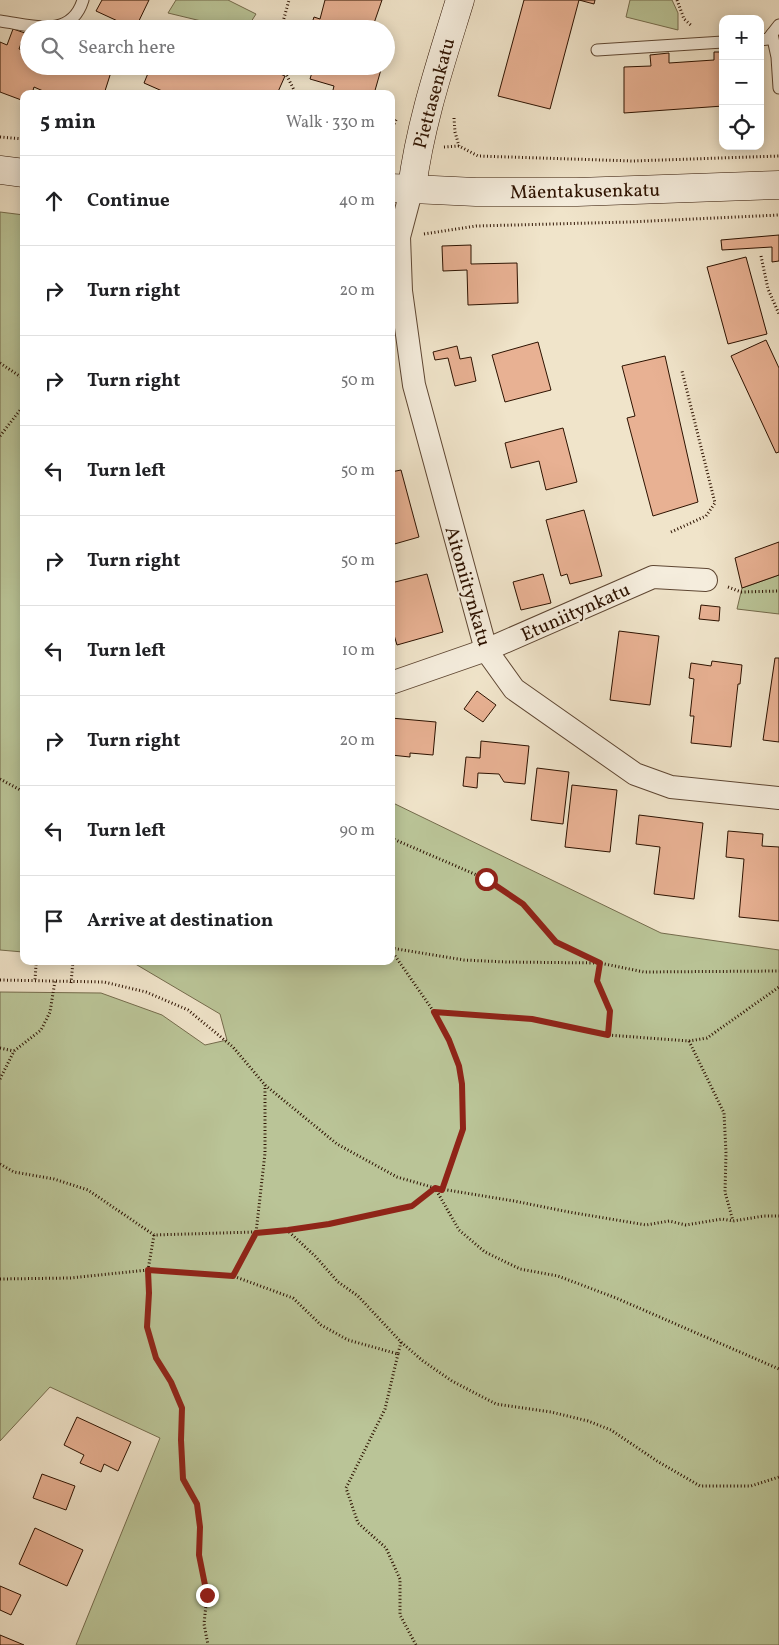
<!DOCTYPE html>
<html lang="en">
<head>
<meta charset="utf-8">
<style>
  body { margin:0; font-family:Vollkorn,serif; background:#f6f6f6; color:#202124 }
  .controls { position:absolute; right:15px; top:15px; display:grid; overflow:hidden; border-radius:10px; box-shadow:0 2px 12px #0003 }
  .controls button { width:45px; height:45px; display:grid; place-items:center; padding:0; border:0; border-bottom:1px solid #e0e0e0; background:#fff; color:#202124; font:25px sans-serif }
  .stop { position:absolute; width:15px; height:15px; margin:-11px; border:4px solid #8f2418; border-radius:50%; background:#fff }
  .stop.end { background:#8f2418; border-color:#fff; box-shadow:0 1px 5px #0008 }
  .list { margin:0; padding:0; list-style:none }
  h2 { display:flex; justify-content:space-between; align-items:center; height:65px; margin:0; padding:0 20px; font-size:21px }
  h2 small { font-size:16px; font-weight:400; color:#757577 }
  .list li { display:grid; grid-template-columns:32px 1fr auto; gap:15px; align-items:center; box-sizing:border-box; height:90px; padding:0 20px; border-top:1px solid #e0e0e0 }
  .list b { display:block; font-size:19px; white-space:nowrap }
  .list em { font-size:16px; font-style:normal; color:#757577 }
  .icon { flex:none; width:28px; height:28px; fill:none; stroke:currentColor; stroke-width:2; stroke-linecap:round; stroke-linejoin:round }
  .map { position:relative; flex:none; width:779px; height:1645px; overflow:hidden }
  .search { position:absolute; background:#fff; box-shadow:0 2px 12px #0003; left:20px; top:20px; width:375px; height:55px; display:flex; align-items:center; gap:12px; box-sizing:border-box; padding:0 18px; border-radius:28px; color:#757577; font-size:19px }
  .panel { position:absolute; background:#fff; box-shadow:0 2px 12px #0003; left:20px; top:90px; width:375px; height:875px; border-radius:10px }
  .map>svg:first-child { display:block }
  .green { fill:#bac497; stroke:#746b4c }
  .building { fill:#e8b193; stroke:#2d1200 }
  .lines { fill:none; stroke-linecap:round; stroke-linejoin:round }
  .lane-casing { stroke:#5e4632; stroke-width:13 }
  .street-casing { stroke:#5e4632; stroke-width:24 }
  .secondary-casing { stroke:#2d1200; stroke-width:29 }
  .path { stroke:#2d1200; stroke-width:3; stroke-dasharray:1 2.5; stroke-linecap:butt }
  .lane { stroke:#f5eddd; stroke-width:11 }
  .street { stroke:#f5eddd; stroke-width:22 }
  .secondary { stroke:#f5eddd; stroke-width:28 }
  .route { stroke:#8f2418; stroke-width:6 }
  .labels { text-anchor:middle; stroke-width:4; stroke-linejoin:round; paint-order:stroke }
  .street-label { font-size:19px; fill:#2d1200; stroke:#f5eddd }
</style>
</head>
<body>
<div class="map">
<svg width="779" height="1645" viewBox="0 0 779 1645">
  <rect width="100%" height="100%" fill="#f0e4ca"/>
  <filter id="stains"><feTurbulence type="fractalNoise" baseFrequency=".004" numOctaves="4"/><feColorMatrix values="0 0 0 0 .2 0 0 0 0 .09 0 0 0 0 .02 0 0 0 .5 -.17"/></filter>
  <radialGradient id="worn" r=".72"><stop offset=".6" stop-color="#630" stop-opacity="0"/><stop offset="1" stop-color="#630" stop-opacity=".3"/></radialGradient>
  <g class="green">
    <polygon points="176,0 228,0 256,14 249,25 222,26 168,13"/>
    <polygon points="630,0 672,0 678,13 678,30 626,17"/>
    <polygon points="0,212 24,215 23,952 0,950"/>
    <polygon points="779,575 779,614 737,609 742,588"/>
    <polygon points="391,802 661,933 779,950 779,1645 76,1645 160,1438 50,1387 0,1441 0,992 101,993 162,1015 205,1045 227,1040 220,1014 132,962 123,961 391,961"/>
  </g>
  <g class="building">
    <polygon points="102,0 149,0 135,29 96,11"/>
    <polygon points="325,0 382,0 372,29 310,29 314,17 320,19"/>
    <polygon points="524,0 595,0 594,4 579,0 550,109 498,96"/>
    <polygon points="13,29 25,33 19,49 29,52 29,66 105,66 112,69 104,94 50,94 34,87 32,94 24,94 24,101 0,92 0,42 7,45"/>
    <polygon points="714,52 723,52 723,106 624,113 624,67 651,66 650,55 669,53 669,63 714,60"/>
    <polygon points="151,66 261,66 285,76 277,94 169,94 144,83"/>
    <polygon points="314,66 382,66 374,94 332,94 334,86 310,79"/>
    <polygon points="779,235 779,261 772,262 772,247 722,250 721,240"/>
    <polygon points="471,245 471,264 517,263 518,303 468,305 467,270 443,271 442,246"/>
    <polygon points="746,257 767,334 728,344 707,267"/>
    <polygon points="766,340 779,368 779,452 776,453 731,356"/>
    <polygon points="538,342 551,390 505,402 492,355"/>
    <polygon points="457,346 460,359 471,357 476,381 455,386 448,358 435,360 433,352"/>
    <polygon points="665,356 698,502 653,516 627,418 635,416 622,366"/>
    <polygon points="563,428 577,482 546,490 539,461 511,468 505,443"/>
    <polygon points="401,470 419,537 391,545 391,472"/>
    <polygon points="584,510 602,576 570,584 567,574 561,576 546,520"/>
    <polygon points="779,542 779,575 742,588 735,558"/>
    <polygon points="427,574 443,632 397,645 391,625 391,583"/>
    <polygon points="543,574 551,603 521,610 513,582"/>
    <polygon points="701,605 720,607 719,621 699,619"/>
    <polygon points="619,631 659,636 650,705 610,700"/>
    <polygon points="775,658 779,658 779,742 763,740"/>
    <polygon points="712,661 742,665 740,684 738,684 731,747 691,743 694,716 690,716 694,679 689,678 691,663 711,666"/>
    <polygon points="477,691 496,705 483,722 464,709"/>
    <polygon points="391,718 436,722 433,755 410,753 410,757 391,755"/>
    <polygon points="481,741 529,746 525,784 504,782 499,774 478,773 477,788 463,786 466,757 480,758"/>
    <polygon points="537,768 569,772 563,824 531,820"/>
    <polygon points="572,785 617,790 610,852 565,847"/>
    <polygon points="639,815 703,823 694,899 654,894 660,847 636,844"/>
    <polygon points="728,831 763,834 762,846 779,847 779,921 739,917 744,859 726,857"/>
    <polygon points="77,1417 131,1442 118,1471 104,1464 101,1472 80,1463 84,1455 64,1445"/>
    <polygon points="42,1474 75,1486 66,1510 33,1498"/>
    <polygon points="35,1528 83,1550 67,1586 19,1564"/>
    <polygon points="0,1586 21,1595 11,1615 0,1610"/>
    <polygon points="0,1635 24,1645 0,1645"/>
  </g>
  <g class="lines">
    <defs>
      <g id="lane">
        <path d="M0,21C31,25 71,40 83,0"/>
        <polyline points="772,34 777,57 779,88"/>
        <polyline points="760,40 768,39 779,25"/>
        <polyline points="597,50 723,42"/>
      </g>
      <g id="street">
        <polyline points="412,188 399,237 401,291 414,385 486,650 514,689 635,774 671,787 779,798"/>
        <polyline points="391,683 486,650 653,577 706,580"/>
      </g>
      <g id="secondary">
        <polyline points="0,170 24,173"/>
        <polyline points="391,188 476,192 577,192 779,185"/>
        <path d="M412,188C420,124 441,62 460,0"/>
      </g>
    </defs>
    <use href="#lane" class="lane-casing"/>
    <use href="#street" class="street-casing"/>
    <use href="#secondary" class="secondary-casing"/>
    <g class="path">
      <polyline points="677,0 684,19 692,26"/>
      <polyline points="166,28 168,29"/>
      <polyline points="281,29 289,0"/>
      <polyline points="282,66 296,94"/>
      <polyline points="454,118 455,132 459,146"/>
      <polyline points="391,130 397,118"/>
      <polyline points="0,137 24,139"/>
      <polyline points="444,147 459,146 478,156 633,161 779,156"/>
      <polyline points="424,234 476,226 629,222 779,215"/>
      <polyline points="761,256 768,289 779,314"/>
      <polyline points="0,363 24,379"/>
      <polyline points="0,436 24,405"/>
      <polyline points="671,532 706,516 715,503 682,371"/>
      <polyline points="728,587 741,592 779,591"/>
      <polyline points="0,779 24,792"/>
      <polyline points="391,838 486,879 523,904 556,942 600,963 644,972 779,971"/>
      <polyline points="24,882 24,923"/>
      <polyline points="391,948 464,960 506,962 600,963 597,981 610,1011 608,1035"/>
      <polyline points="391,950 434,1012 532,1019 608,1035 689,1041 707,1038 779,987"/>
      <polyline points="35,961 36,965 35,980"/>
      <polyline points="0,980 104,982 146,992 188,1010 233,1047 265,1085 337,1144 397,1177 435,1188 514,1201 569,1212 646,1225 669,1221 686,1225 722,1219 733,1221 764,1216 779,1216"/>
      <polyline points="71,983 73,961"/>
      <polyline points="434,1012 449,1040 459,1066 462,1084 463,1129 442,1190"/>
      <polyline points="689,1041 724,1113 726,1153 725,1192 733,1221"/>
      <polyline points="0,1048 14,1051"/>
      <polyline points="0,1079 14,1051 41,1030 50,1012 55,981"/>
      <polyline points="0,1164 14,1172 54,1179 88,1190 154,1235 288,1231 315,1256 338,1282 358,1296 401,1342 423,1361 452,1381 496,1404 551,1412 588,1421 611,1430 657,1461 700,1486 751,1486 779,1477"/>
      <polyline points="289,1230 329,1224 412,1206 435,1188 459,1230 485,1252 520,1269 558,1276 616,1298 779,1369"/>
      <polyline points="154,1235 148,1270 149,1293 147,1327 156,1358 171,1382 182,1409 181,1440 183,1479 197,1505 200,1527 199,1555 207,1595 204,1624 208,1645"/>
      <polyline points="233,1275 256,1233 265,1153 265,1085"/>
      <polyline points="0,1279 70,1278 148,1270 233,1276 293,1298 321,1325 348,1340 398,1354 401,1342"/>
      <polyline points="398,1354 385,1409 346,1488 358,1523 386,1548 400,1579 400,1615 416,1645"/>
    </g>
    <use href="#lane" class="lane"/>
    <use href="#street" class="street"/>
    <use href="#secondary" class="secondary"/>
  </g>
  <g class="lines">
    <polyline class="route" points="207,1595 199,1555 200,1527 197,1504 183,1479 181,1440 182,1408 171,1382 156,1358 147,1327 149,1293 148,1270 233,1276 256,1233 288,1230 329,1224 412,1206 435,1188 442,1190 463,1129 462,1084 459,1066 449,1040 434,1012 532,1019 608,1035 610,1011 597,981 600,963 556,942 523,904 486,879"/>
  </g>
  <g class="labels">
    <g class="street-label">
      <text transform="translate(433 93) rotate(-75)" y="7">Piettasenkatu</text>
      <text transform="translate(585 190) rotate(-1)" y="7">Mäentakusenkatu</text>
      <text transform="translate(469 586) rotate(74)" y="7">Aitoniitynkatu</text>
      <text transform="translate(575 611) rotate(-24)" y="7">Etuniitynkatu</text>
    </g>
  </g>
  <rect width="100%" height="100%" filter="url(#stains)"/>
  <rect width="100%" height="100%" fill="url(#worn)"/>
</svg>
<div class="controls">
<button>+</button>
<button>−</button>
<button><svg class="icon" aria-label="locate" viewBox="0 0 24 24"><circle cx="12" cy="12" r="6"/><path d="M12 2v4M12 18v4M2 12h4M18 12h4"/></svg></button>
</div>
<div class="stop" style="left:486px;top:879px"></div>
<div class="stop end" style="left:207px;top:1595px"></div>
<div class="search"><svg class="icon" aria-label="search" viewBox="0 0 24 24"><circle cx="10" cy="10" r="6"/><path d="M15 15l6 6"/></svg>Search here</div>
<section class="panel">
<h2>5 min<small>Walk · 330 m</small></h2>
<ul class="list">
<li><svg class="icon" aria-label="ahead" viewBox="0 0 24 24"><path d="M12 20V5M6 11l6-6 6 6"/></svg><div><b>Continue</b></div><em>40 m</em></li>
<li><svg class="icon" aria-label="right" viewBox="0 0 24 24"><path d="M7 20v-9h11M14 6l5 5-5 5"/></svg><div><b>Turn right</b></div><em>20 m</em></li>
<li><svg class="icon" aria-label="right" viewBox="0 0 24 24"><path d="M7 20v-9h11M14 6l5 5-5 5"/></svg><div><b>Turn right</b></div><em>50 m</em></li>
<li><svg class="icon" aria-label="left" viewBox="0 0 24 24"><path d="M17 20v-9H6M10 6l-5 5 5 5"/></svg><div><b>Turn left</b></div><em>50 m</em></li>
<li><svg class="icon" aria-label="right" viewBox="0 0 24 24"><path d="M7 20v-9h11M14 6l5 5-5 5"/></svg><div><b>Turn right</b></div><em>50 m</em></li>
<li><svg class="icon" aria-label="left" viewBox="0 0 24 24"><path d="M17 20v-9H6M10 6l-5 5 5 5"/></svg><div><b>Turn left</b></div><em>10 m</em></li>
<li><svg class="icon" aria-label="right" viewBox="0 0 24 24"><path d="M7 20v-9h11M14 6l5 5-5 5"/></svg><div><b>Turn right</b></div><em>20 m</em></li>
<li><svg class="icon" aria-label="left" viewBox="0 0 24 24"><path d="M17 20v-9H6M10 6l-5 5 5 5"/></svg><div><b>Turn left</b></div><em>90 m</em></li>
<li><svg class="icon" aria-label="arrive" viewBox="0 0 24 24"><path d="M6 21V4h12l-3 4 3 4H6"/></svg><div><b>Arrive at destination</b></div></li>
</ul>
</section>
</div>
</body>
</html>
